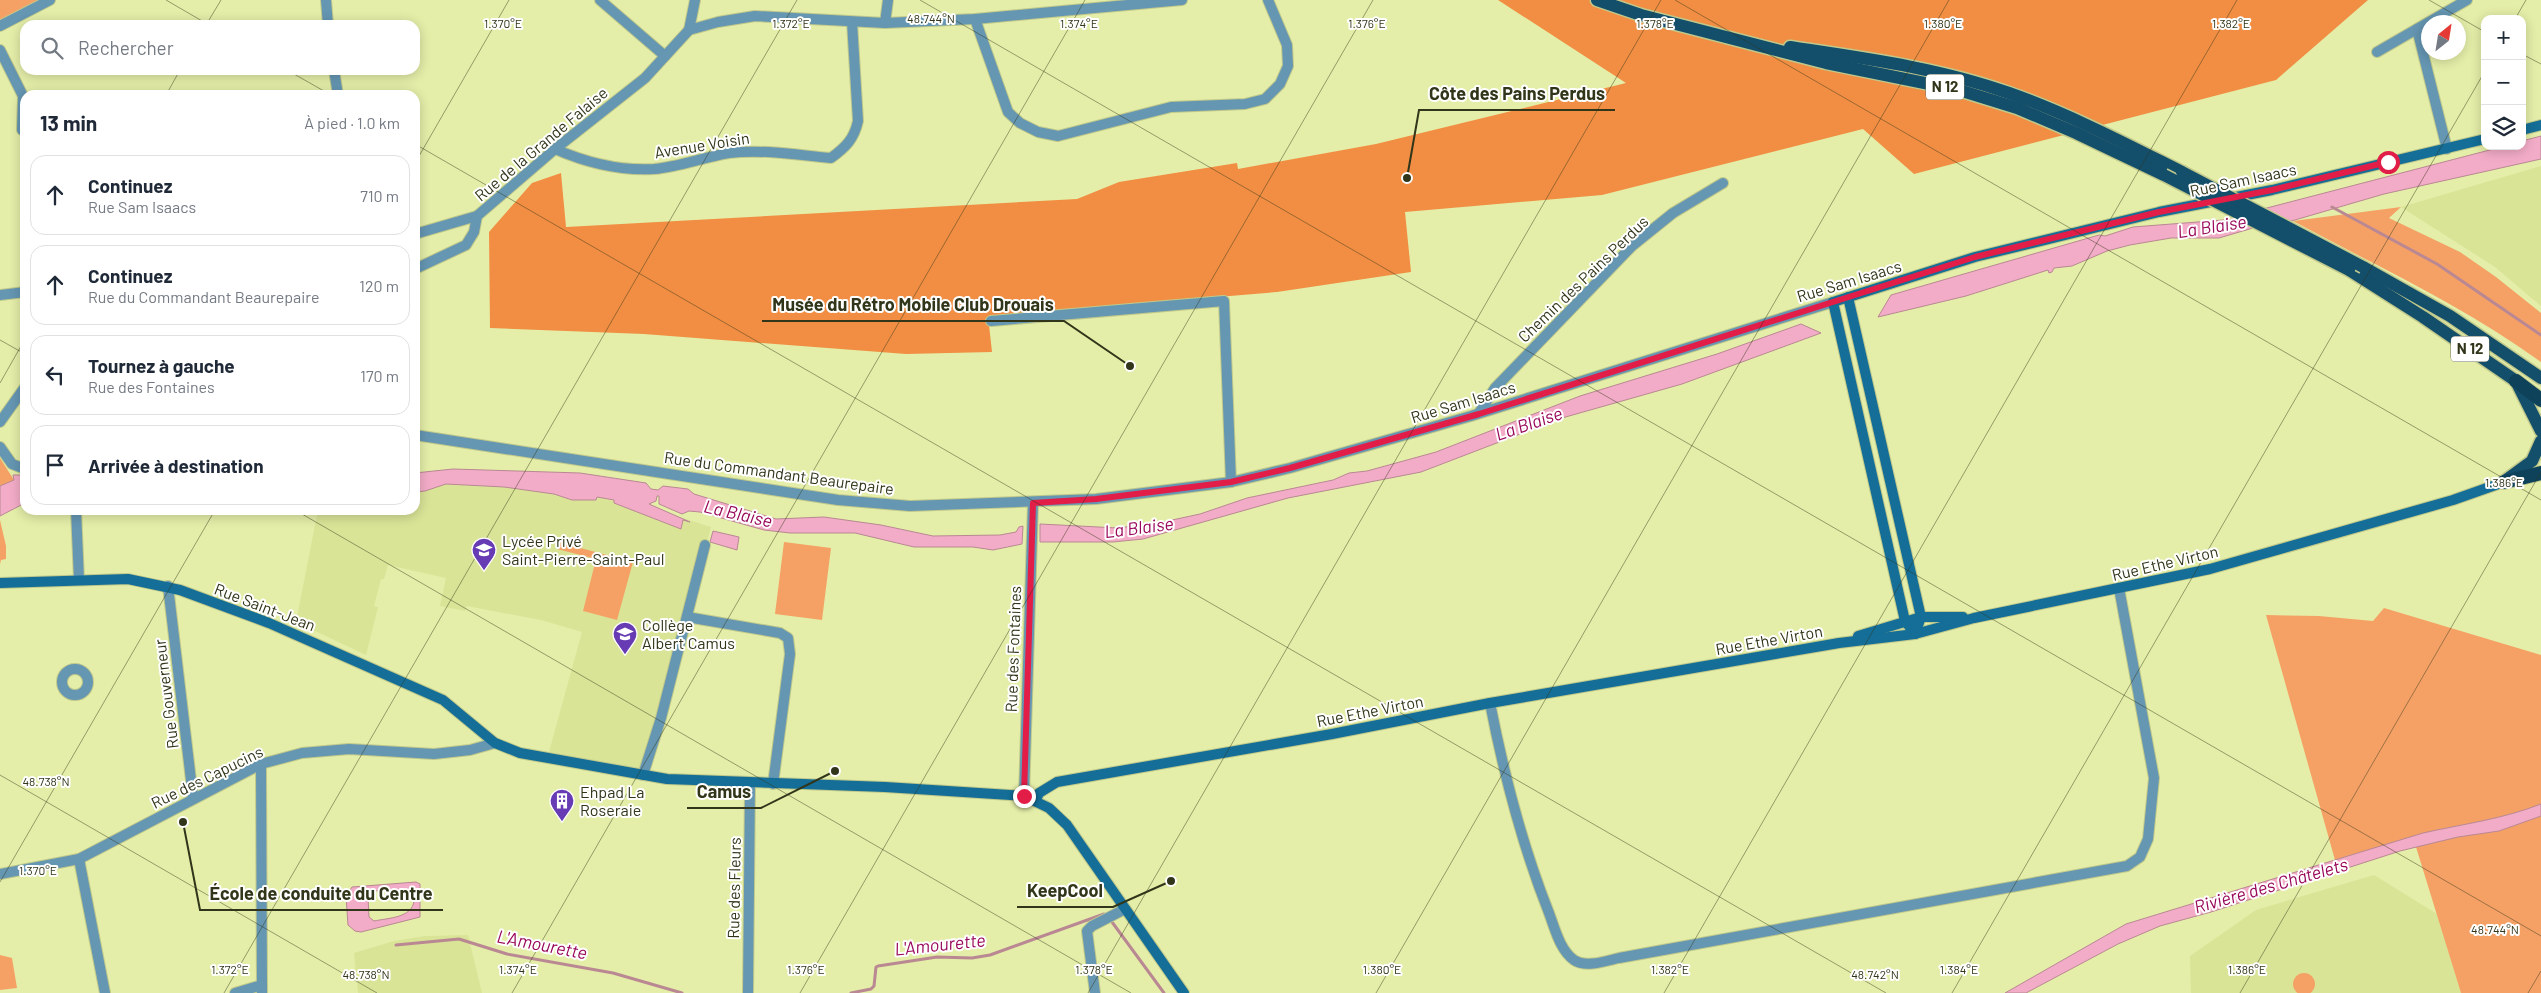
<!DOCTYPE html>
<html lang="fr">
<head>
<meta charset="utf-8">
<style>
  body { margin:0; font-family:Barlow,sans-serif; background:#f2f2f3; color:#1f2937 }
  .controls { position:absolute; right:15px; top:15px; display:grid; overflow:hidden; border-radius:10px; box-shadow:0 2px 12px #0003 }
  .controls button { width:45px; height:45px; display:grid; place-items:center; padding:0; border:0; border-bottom:1px solid #e0e1e3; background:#fff; color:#1f2937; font:25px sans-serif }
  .compass { position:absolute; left:2421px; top:15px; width:45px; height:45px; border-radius:50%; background:#fff; box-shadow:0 2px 12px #0003; rotate:30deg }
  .stop { position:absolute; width:15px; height:15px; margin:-11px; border:4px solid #e11d48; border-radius:50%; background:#fff }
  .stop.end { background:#e11d48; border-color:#fff; box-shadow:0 1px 5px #0008 }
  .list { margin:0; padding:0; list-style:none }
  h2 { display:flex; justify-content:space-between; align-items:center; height:65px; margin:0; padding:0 20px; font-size:21px }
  h2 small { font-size:16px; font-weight:400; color:#747a83 }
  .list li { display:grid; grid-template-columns:32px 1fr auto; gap:15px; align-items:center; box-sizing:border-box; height:80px; margin:0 10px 10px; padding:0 10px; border:1px solid #e0e1e3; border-radius:15px }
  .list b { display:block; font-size:19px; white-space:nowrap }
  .list p { margin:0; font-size:16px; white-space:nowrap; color:#747a83 }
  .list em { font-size:16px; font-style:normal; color:#747a83 }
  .icon { flex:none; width:28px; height:28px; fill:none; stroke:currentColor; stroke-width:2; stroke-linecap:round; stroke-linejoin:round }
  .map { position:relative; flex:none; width:2541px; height:993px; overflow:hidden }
  .search { position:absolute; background:#fff; box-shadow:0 2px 12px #0003; left:20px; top:20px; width:400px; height:55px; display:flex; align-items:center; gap:12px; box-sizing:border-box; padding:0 18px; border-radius:15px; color:#747a83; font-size:19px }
  .panel { position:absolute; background:#fff; box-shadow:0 2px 12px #0003; left:20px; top:90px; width:400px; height:425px; border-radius:15px }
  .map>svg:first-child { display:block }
  .built { fill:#d9e497 }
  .green { fill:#f5a166 }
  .forest { fill:#f18e43 }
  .water { fill:#f3acc7; stroke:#b98893; fill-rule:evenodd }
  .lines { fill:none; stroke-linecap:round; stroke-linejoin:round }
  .stream { stroke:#b98893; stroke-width:3 }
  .minor-casing { stroke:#c0c98b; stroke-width:12 }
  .tertiary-casing { stroke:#c0c98b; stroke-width:12 }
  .secondary-casing { stroke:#c0c98b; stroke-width:12 }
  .primary-casing { stroke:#c0c98b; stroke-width:15 }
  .trunk-casing { stroke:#c0c98b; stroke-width:16 }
  .minor { stroke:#6596b2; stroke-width:10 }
  .tertiary { stroke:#6596b2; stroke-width:10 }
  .secondary { stroke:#146e97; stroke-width:10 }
  .primary { stroke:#134e6b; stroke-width:12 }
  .trunk { stroke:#0e425a; stroke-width:14 }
  .primary-bridge-casing { stroke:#c0c98b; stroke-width:15; stroke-linecap:butt }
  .primary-bridge { stroke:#134e6b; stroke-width:12 }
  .route { stroke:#e11d48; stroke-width:6 }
  .ticks { fill:none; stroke:#313519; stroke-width:1; stroke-opacity:0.45 }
  .labels { text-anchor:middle; stroke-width:4; stroke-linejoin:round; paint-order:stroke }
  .shield { fill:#fff; stroke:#6f725e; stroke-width:1 }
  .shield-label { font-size:15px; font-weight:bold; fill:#313519 }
  .street-label { font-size:16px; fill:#313519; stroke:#fff }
  .poi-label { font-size:16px; fill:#313519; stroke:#fff; text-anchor:start }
  .water-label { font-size:18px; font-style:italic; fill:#980759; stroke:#fff }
  .ticks-label { font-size:12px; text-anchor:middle; fill:#313519; stroke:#fff; stroke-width:4; stroke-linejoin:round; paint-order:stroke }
  .leader { fill:none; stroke:#313519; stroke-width:2 }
  .callout-dot { fill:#313519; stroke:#fff; stroke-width:2 }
  .callout-label { font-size:18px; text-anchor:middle; font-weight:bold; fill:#313519; stroke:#fff; stroke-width:4; stroke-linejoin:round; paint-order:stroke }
</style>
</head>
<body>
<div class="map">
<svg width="2541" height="993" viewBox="0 0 2541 993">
  <rect width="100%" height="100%" fill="#e4eea8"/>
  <g class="built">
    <polygon points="2541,166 2541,306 2495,267 2401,207"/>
    <polygon points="446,484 504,487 554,494 572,500 597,497 614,501 614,503 620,505 651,508 711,527 669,679 639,771 549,752 582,632 541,620 467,606 465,611 440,606 446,578 388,565 384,579 381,579 374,606 378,607 366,655 296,622 318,510 415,510 415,492 425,491"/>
    <polygon points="2374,875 2437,914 2461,993 2191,993 2190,956 2256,910"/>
    <polygon points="468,935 482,993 358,993 354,953 394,941 425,936"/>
  </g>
  <g class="green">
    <polygon points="0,0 40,0 0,22"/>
    <path d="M2401,207L2389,218L2460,252L2496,277L2541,313V362C2464,306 2376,266 2293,221Z"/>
    <polygon points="0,458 14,480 0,486"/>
    <polygon points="0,520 6,546 6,559 1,560 0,564"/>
    <polygon points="558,542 633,562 617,620 583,611 596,559 557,549"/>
    <polygon points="784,542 831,548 822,620 775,614"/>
    <polygon points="2384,608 2541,655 2541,993 2461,993 2416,847 2393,843 2335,860 2266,615 2319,616 2373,621"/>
    <polygon points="0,955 12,958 17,988 0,990"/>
    <circle cx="2304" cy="984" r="11"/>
  </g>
  <polygon class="forest" points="1498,0 2368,0 2276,80 1914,174 1863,129 1602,195 1405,212 1411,272 1277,292 988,316 992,352 906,354 644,334 490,328 489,232 532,183 561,173 566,227 1077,199 1119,182 1237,163 1238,169 1376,144 1626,83"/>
  <g class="water">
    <polygon points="2541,136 2541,159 2384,194 2288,222 2263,209 2505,146 2522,146 2522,141"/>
    <polygon points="2236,219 2253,228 2219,238 2171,238 2130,245 2107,251 2072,266 2054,268 2052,272 2049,273 2048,270 1966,296 1878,317 1891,295 2099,235 2105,236 2133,227"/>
    <polygon points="1801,324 1821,333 1682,384 1562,418 1421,472 1288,498 1143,539 1113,542 1040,542 1040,524 1118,528 1163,522 1200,514 1247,498 1333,480 1349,473 1367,471 1436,452 1580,396 1717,354"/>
    <polygon points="453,469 580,473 646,483 651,489 658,490 663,486 688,489 694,494 776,519 824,517 881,525 933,536 1000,535 1016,532 1019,527 1023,526 1022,544 993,550 973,547 914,547 855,533 790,533 764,530 700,512 689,511 682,514 659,504 659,496 657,496 656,501 649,504 690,522 683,520 681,529 614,503 614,500 597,497 596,500 572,500 554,494 504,487 446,484 425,491 415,492 415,473"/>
    <polygon points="13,475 25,475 25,503 0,516 0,486 14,480"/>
    <polygon points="713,531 739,537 737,550 710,542"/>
    <path d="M2541,804V816L2499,831L2458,837L2400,851L2211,912L2160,926L2118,944L2026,993H2005L2126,924L2423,833C2463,824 2503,819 2541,804Z"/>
    <path d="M416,882L420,884V917L361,932L355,931L348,925L346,896L352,887ZM406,890L414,901C412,918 388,918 374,921L369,917L368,897L373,891Z"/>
  </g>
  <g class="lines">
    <g class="stream">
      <polyline points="2332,207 2437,264 2541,335"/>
      <polyline points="1112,922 1164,993"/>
      <polyline points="396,945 459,939 507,954 613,973 682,993"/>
      <polyline points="851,993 871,989 874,986 876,967 878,966 937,957 972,958 990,955 1104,914"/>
    </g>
    <defs>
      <g id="minor">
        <polyline points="326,0 328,25"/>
        <polyline points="600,0 665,56"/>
        <polyline points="975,19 1008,112 1020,123 1038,132 1058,136 1171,107 1245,104 1265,99 1280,84 1288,66 1287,45 1268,0"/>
        <polyline points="885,23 888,0"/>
        <polyline points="0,26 50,0"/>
        <polyline points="2417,29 2447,149"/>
        <polyline points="689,30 695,0"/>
        <polyline points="0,50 23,96 22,130"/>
        <polyline points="2377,52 2467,0"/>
        <polyline points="334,70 338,95"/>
        <path d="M555,149C587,163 619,171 654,169C679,167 704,157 729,153C763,149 797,155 831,158C846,147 854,139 858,121L852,22"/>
        <polyline points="415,234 477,216"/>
        <polyline points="415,269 466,245 474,232 477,216 555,149 645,78 689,30 718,22 755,16 885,23 975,19 1182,0"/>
        <polyline points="0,295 25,292"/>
        <polyline points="991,321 1224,301 1231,482"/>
        <polyline points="1479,413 1495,388 1632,246 1673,213 1723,183"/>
        <polyline points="0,422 25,387"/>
        <polyline points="0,447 12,464 25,469"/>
        <polyline points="168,586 193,797"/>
        <polyline points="687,617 780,633 788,638 790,654 773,784"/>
        <circle cx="75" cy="682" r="13"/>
        <path d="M1490,703C1504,775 1522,845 1549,913C1555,929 1560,950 1574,960C1586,968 1606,961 1619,958L2127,866L2140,857L2148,839L2154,778L2119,588"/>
        <polyline points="261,764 262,993"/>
        <polyline points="643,775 661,718 705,545"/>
        <polyline points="1024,796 1033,503"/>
        <polyline points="79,859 105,993"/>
        <polyline points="235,993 262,985"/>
        <polyline points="748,993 750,783"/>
        <polyline points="1095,993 1087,931 1092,926 1125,909"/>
      </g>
      <g id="tertiary">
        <polyline points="415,435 838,500 910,506 1096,499 1231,482 1290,468 1471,416 1833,302"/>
        <polyline points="76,510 79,580"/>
        <polyline points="0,874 79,859 261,764 302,753 349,749 434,754 470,750 495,743"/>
      </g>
      <g id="secondary">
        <polyline points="2522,130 2541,125"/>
        <polyline points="1848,297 1921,617 1915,634"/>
        <polyline points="0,583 128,579 180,590 269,623 443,700 495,743 520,753 667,779 885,787 1024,796 1049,808 1067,825 1184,993"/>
        <polyline points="1915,634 1905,621 1833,302 1975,257 2159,212 2272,190 2485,139"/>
        <polyline points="1858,636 1921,617 1963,617"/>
        <polyline points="1036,800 1039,793 1057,782 1332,734 1490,703 1839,643 1915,634 1974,618 2210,569 2453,500 2504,482"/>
      </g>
      <g id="primary">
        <polyline points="1597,0 1641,15 1826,63 1959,90 2017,108 2076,133 2164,175"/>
        <path d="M1790,47C1863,58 1939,68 2009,93C2069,114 2126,144 2182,172"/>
        <polyline points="2363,267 2450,316 2541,378"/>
        <polyline points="2349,270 2423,317 2516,381 2541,431"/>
        <polyline points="2506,480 2532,461 2541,441"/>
      </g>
      <g id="trunk">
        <polyline points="2516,381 2541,400"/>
        <polyline points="2504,482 2541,473"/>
      </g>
    </defs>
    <use href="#minor" class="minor-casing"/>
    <use href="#tertiary" class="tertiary-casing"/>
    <use href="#secondary" class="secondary-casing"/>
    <use href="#primary" class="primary-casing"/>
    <use href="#trunk" class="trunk-casing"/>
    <use href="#minor" class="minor"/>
    <use href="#tertiary" class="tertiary"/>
    <use href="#secondary" class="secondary"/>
    <use href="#primary" class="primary"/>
    <use href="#trunk" class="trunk"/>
    <defs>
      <g id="primary-bridge">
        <polyline points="2182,172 2363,267"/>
        <polyline points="2164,175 2349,270"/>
      </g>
    </defs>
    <use href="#primary-bridge" class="primary-bridge-casing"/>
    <use href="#primary-bridge" class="primary-bridge"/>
  </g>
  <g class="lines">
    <polyline class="route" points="1024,796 1033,503 1096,499 1231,482 1290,468 1479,414 1975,257 2159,212 2272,190 2388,162"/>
  </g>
  <path class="ticks" d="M166,0L209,25M920,0L2541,936M1675,0L2541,500M2429,0L2485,32M2515,19L2526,0M206,25L221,0M2522,54L2541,64M287,70L331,95M166,95L180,70M415,144L1886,993M415,163L509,0M0,340L25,354M0,383L25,339M295,510L1131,993M0,775L377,993M0,882L215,510M224,993L797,0M512,993L1085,0M800,993L1373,0M1088,993L1661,0M1376,993L1949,0M1664,993L2237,0M1952,993L2485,71M2240,993L2541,472M2528,993L2541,971"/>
  <defs>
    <symbol id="school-pin" viewBox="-11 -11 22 30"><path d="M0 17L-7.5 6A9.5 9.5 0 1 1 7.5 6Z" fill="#663bb3" stroke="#fff"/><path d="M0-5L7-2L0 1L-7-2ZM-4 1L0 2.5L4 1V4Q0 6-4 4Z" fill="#fff"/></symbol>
    <symbol id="building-pin" viewBox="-11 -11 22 30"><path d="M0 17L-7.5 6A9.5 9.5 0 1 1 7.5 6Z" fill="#663bb3" stroke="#fff"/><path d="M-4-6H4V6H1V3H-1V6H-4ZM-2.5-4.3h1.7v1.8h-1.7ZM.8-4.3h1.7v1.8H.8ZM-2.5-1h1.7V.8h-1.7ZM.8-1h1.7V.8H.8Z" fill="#fff"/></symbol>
  </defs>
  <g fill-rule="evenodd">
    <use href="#school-pin" x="470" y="536" width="28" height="38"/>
    <use href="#school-pin" x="611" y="620" width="28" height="38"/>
    <use href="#building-pin" x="548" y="787" width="28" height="38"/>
  </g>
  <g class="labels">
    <g class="shield">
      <rect x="1926" y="74.5" width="38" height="25" rx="4"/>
      <rect x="2451" y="336.5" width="38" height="25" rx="4"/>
    </g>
    <g class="shield-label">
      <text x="1945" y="92">N 12</text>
      <text x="2470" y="354">N 12</text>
    </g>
    <g class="street-label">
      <text transform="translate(541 144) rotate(-40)" y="6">Rue de la Grande Falaise</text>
      <text transform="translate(702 145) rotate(-9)" y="6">Avenue Voisin</text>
      <text transform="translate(2243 180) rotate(-12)" y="6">Rue Sam Isaacs</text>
      <text transform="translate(1583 279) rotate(-44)" y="6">Chemin des Pains Perdus</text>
      <text transform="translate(1849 281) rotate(-17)" y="6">Rue Sam Isaacs</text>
      <text transform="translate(1463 402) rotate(-17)" y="6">Rue Sam Isaacs</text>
      <text transform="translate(779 473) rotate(8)" y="6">Rue du Commandant Beaurepaire</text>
      <text transform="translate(2165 563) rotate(-13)" y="6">Rue Ethe Virton</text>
      <text transform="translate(265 607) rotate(21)" y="6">Rue Saint-Jean</text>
      <text transform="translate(1769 640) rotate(-10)" y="6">Rue Ethe Virton</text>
      <text transform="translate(1013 649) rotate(-88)" y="6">Rue des Fontaines</text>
      <text transform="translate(166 694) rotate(-97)" y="6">Rue Gouverneur</text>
      <text transform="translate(1370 711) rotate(-11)" y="6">Rue Ethe Virton</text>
      <text transform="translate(207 777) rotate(-26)" y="6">Rue des Capucins</text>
      <text transform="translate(734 888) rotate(-89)" y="6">Rue des Fleurs</text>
    </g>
    <g class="poi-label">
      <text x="502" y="547">Lycée Privé<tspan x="502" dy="18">Saint-Pierre-Saint-Paul</tspan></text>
      <text x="642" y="631">Collège<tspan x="642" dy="18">Albert Camus</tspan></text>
      <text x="580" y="798">Ehpad La<tspan x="580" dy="18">Roseraie</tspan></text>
    </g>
    <g class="water-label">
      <text transform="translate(2212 227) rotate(-9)" y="6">La Blaise</text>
      <text transform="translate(1529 424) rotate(-19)" y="6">La Blaise</text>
      <text transform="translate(738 514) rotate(13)" y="6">La Blaise</text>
      <text transform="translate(1139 528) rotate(-7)" y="6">La Blaise</text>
      <text transform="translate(2271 886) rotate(-16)" y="6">Rivière des Châtelets</text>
      <text transform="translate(542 945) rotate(11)" y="6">L'Amourette</text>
      <text transform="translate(940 945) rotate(-6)" y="6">L'Amourette</text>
    </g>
  </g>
  <g class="ticks-label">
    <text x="931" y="23">48.744°N</text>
    <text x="1655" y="28">1.378°E</text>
    <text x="503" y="28">1.370°E</text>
    <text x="791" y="28">1.372°E</text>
    <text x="1079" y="28">1.374°E</text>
    <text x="1367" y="28">1.376°E</text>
    <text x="1943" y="28">1.380°E</text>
    <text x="2231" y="28">1.382°E</text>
    <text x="2504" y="487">1.386°E</text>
    <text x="46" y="786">48.738°N</text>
    <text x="38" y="875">1.370°E</text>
    <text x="2495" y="934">48.744°N</text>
    <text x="230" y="974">1.372°E</text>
    <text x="518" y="974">1.374°E</text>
    <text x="806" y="974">1.376°E</text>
    <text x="1094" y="974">1.378°E</text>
    <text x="1382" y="974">1.380°E</text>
    <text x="1670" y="974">1.382°E</text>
    <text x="1959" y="974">1.384°E</text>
    <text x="2247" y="974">1.386°E</text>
    <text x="366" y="979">48.738°N</text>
    <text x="1875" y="979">48.742°N</text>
  </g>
  <path class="leader" d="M1407 178L1419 110H1615M1130 366L1064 321H762M835 771L761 808H687M1171 881L1113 907H1017M183 822L200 910H443"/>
  <g class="callout-dot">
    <circle cx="1407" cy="178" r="5"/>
    <circle cx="1130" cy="366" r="5"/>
    <circle cx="835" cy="771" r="5"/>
    <circle cx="1171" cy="881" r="5"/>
    <circle cx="183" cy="822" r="5"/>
  </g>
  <g class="callout-label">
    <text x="1517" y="100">Côte des Pains Perdus</text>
    <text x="913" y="311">Musée du Rétro Mobile Club Drouais</text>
    <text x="724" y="798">Camus</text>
    <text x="1065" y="897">KeepCool</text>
    <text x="321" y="900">École de conduite du Centre</text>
  </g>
</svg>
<div class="controls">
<button>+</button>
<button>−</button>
<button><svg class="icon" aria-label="layers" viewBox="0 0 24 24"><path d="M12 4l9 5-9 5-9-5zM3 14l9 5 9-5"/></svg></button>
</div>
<svg class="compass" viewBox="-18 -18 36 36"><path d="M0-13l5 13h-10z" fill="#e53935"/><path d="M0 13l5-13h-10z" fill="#747a83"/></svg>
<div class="stop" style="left:2388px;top:162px"></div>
<div class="stop end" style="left:1024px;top:796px"></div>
<div class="search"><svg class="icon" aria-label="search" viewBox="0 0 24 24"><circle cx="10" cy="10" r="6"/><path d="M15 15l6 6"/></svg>Rechercher</div>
<section class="panel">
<h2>13 min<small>À pied · 1.0 km</small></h2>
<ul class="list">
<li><svg class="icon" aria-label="ahead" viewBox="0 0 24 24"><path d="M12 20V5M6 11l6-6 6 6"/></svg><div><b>Continuez</b><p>Rue Sam Isaacs</p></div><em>710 m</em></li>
<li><svg class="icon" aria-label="ahead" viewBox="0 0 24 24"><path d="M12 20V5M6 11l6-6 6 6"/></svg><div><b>Continuez</b><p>Rue du Commandant Beaurepaire</p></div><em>120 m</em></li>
<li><svg class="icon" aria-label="left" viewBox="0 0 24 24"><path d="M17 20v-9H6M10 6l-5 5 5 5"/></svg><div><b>Tournez à gauche</b><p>Rue des Fontaines</p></div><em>170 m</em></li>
<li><svg class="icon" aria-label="arrive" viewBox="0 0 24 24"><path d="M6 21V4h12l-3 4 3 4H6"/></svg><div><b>Arrivée à destination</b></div></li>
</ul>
</section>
</div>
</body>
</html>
